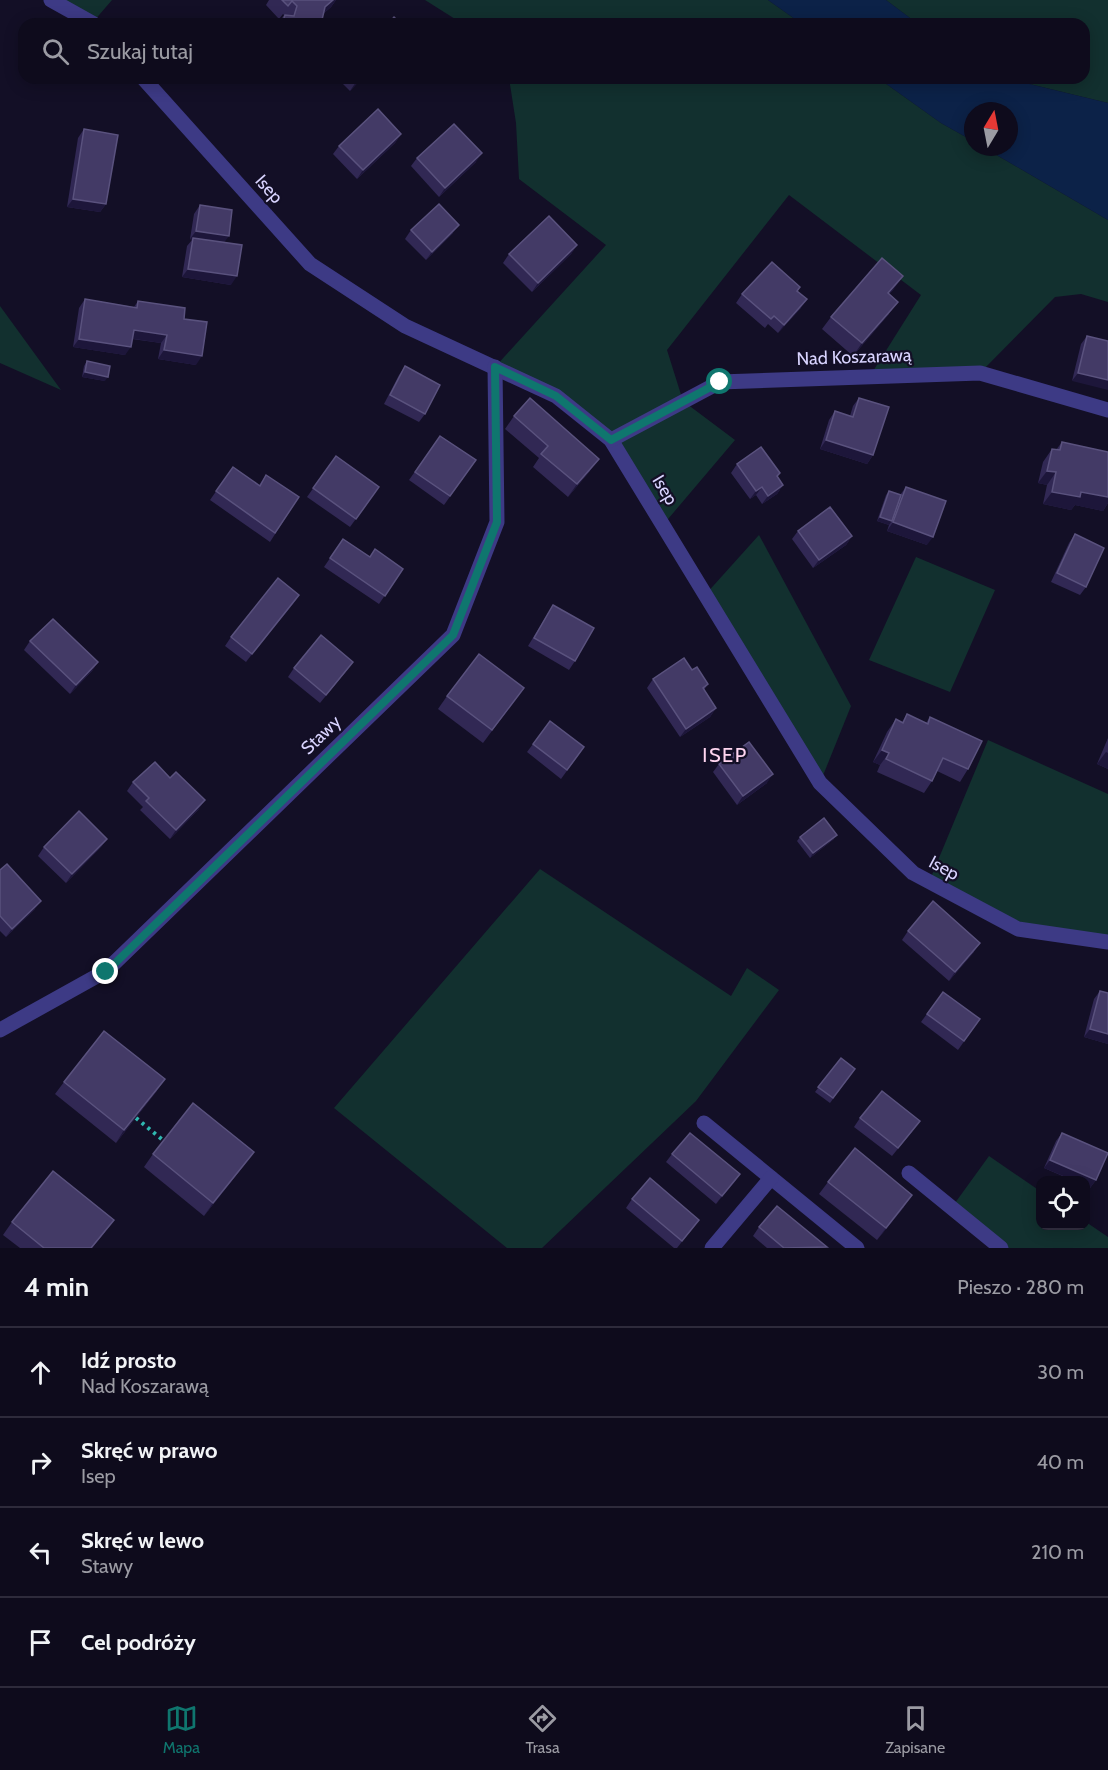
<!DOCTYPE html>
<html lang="pl">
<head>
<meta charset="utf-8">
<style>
  body { margin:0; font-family:Cabin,sans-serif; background:#1c1929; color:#f1f3f6 }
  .controls { position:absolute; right:18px; bottom:18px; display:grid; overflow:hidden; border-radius:12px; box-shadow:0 3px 15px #0003 }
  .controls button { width:54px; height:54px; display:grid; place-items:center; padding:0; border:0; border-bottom:2px solid #2e2b3b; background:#0e0b1c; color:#f1f3f6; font:30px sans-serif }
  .compass { position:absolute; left:964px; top:102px; width:54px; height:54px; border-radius:50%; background:#0e0b1c; box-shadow:0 3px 15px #0003; rotate:10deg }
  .stop { position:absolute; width:18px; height:18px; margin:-14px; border:4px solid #0f766e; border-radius:50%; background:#fff }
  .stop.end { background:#0f766e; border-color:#fff; box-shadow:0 2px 6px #0008 }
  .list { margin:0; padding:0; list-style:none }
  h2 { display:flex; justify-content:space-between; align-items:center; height:78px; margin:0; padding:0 24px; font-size:26px }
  h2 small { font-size:20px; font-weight:400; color:#9b9ba3 }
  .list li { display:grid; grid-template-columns:39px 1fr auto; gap:18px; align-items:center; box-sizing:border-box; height:90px; padding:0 24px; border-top:2px solid #2e2b3b }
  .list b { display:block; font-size:22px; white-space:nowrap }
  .list p { margin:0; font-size:20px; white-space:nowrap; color:#9b9ba3 }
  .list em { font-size:20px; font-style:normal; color:#9b9ba3 }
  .icon { flex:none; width:33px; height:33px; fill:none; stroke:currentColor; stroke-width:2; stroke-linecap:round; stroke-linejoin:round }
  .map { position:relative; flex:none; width:1108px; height:1248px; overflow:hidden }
  .search { position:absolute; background:#0e0b1c; box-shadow:0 3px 15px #0003; left:18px; right:18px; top:18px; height:66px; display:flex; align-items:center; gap:15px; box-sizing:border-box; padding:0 21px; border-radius:18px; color:#9b9ba3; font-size:22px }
  .sheet { height:438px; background:#0e0b1c }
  nav { display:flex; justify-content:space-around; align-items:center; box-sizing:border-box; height:84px; border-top:2px solid #2e2b3b; background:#0e0b1c; font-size:16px; color:#9b9ba3 }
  nav a { display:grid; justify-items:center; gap:3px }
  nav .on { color:#0f766e }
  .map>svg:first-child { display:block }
  .green { fill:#12302f }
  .water { fill:#0c2248 }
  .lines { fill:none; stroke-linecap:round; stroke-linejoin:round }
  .path { stroke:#2fb8b0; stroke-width:4; stroke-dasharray:3 4.5; stroke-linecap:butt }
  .minor { stroke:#3d3a85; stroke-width:15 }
  .wall { fill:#312854 }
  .shaded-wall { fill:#1d163a }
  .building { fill:#433a66; stroke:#5a527e; stroke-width:1.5 }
  .route { stroke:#0f766e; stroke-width:8 }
  .labels { text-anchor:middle; stroke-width:4.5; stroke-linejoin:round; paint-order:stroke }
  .street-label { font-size:18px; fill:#d9d4ff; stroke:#130f26 }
  .neighbourhood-label { font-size:20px; letter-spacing:1.5px; fill:#ffd6f0; stroke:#130f26 }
</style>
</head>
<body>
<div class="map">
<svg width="1108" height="1248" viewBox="0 0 1108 1248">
  <rect width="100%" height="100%" fill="#130f26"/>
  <g class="green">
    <polygon points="51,0 112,0 93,22"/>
    <polygon points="425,0 768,0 802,24 463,24"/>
    <polygon points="886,0 1108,0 1108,103 1005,78 1084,78 1084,24 918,24"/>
    <polygon points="509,78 878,78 941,123 973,141 973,147 983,147 1108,220 1108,302 1081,294 1055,297 980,373 870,376 921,295 789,195 667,350 683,401 735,440 663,525 611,440 556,396 495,367 606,245 519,179 516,123"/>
    <polygon points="0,306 61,390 0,363"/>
    <polygon points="759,535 851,706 820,783 705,595"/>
    <polygon points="916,557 995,590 950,692 869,660"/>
    <polygon points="988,740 1108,794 1108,942 1018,929 929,882"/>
    <polygon points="540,869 731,996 747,968 779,990 696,1101 542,1248 507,1248 334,1108"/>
    <polygon points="989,1156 1040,1191 1040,1226 1086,1226 1086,1222 1108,1237 1108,1248 1009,1248 955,1203"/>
  </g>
  <g class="water">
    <polygon points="768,0 886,0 918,24 802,24"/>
    <polygon points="878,78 1005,78 1108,103 1108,220 983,147 1009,147 1009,111 973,111 973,141 941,123"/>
  </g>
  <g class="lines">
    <polyline class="path" points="136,1118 164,1141"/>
    <g class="minor">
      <polyline points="51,0 94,24"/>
      <polyline points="143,78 310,264 405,326 556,396 611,440 820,783 913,873 1018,929 1108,942"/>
      <polyline points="611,440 720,382 980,373 1108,410"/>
      <polyline points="0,1030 106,971 453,635 497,522 495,367"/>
      <polyline points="704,1123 857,1248"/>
      <polyline points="909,1173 1001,1248"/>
      <polyline points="712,1248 771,1178"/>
    </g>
  </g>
  <g class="wall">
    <polygon points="269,0 336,0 331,7 323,14 321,24 278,24 284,15 283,14 279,19 266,5"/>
    <polygon points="337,78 362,78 350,91"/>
    <polygon points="84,129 106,204 100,212 67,207 78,138"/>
    <polygon points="401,134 395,143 357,179 333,154 339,146"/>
    <polygon points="417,158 476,162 439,197 411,166"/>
    <polygon points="200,205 224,243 231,285 182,277 187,246 192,240 190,239 194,214"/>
    <polygon points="411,230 453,233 426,260 405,239"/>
    <polygon points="577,245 571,254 532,292 503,263 509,254"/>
    <polygon points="800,287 797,291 801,308 778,333 768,324 765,328 736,303 742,294"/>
    <polygon points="894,289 889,294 889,314 853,356 822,329 831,317"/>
    <polygon points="85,299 134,307 138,301 184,319 196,365 158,359 161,343 132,339 125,355 73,347 79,308"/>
    <polygon points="1087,336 1108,341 1072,381 1081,344"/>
    <polygon points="87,361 105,381 82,377 84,366"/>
    <polygon points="405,366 425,414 419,422 384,404 399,375"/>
    <polygon points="859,398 873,455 867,464 820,449 829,420 835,411 850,416 853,406"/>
    <polygon points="514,416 590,471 568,497 533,467 539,458 505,429"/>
    <polygon points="440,436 476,460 444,505 409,480"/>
    <polygon points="1062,442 1108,452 1108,503 1103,511 1075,505 1071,510 1043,504 1047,485 1038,483 1043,462 1052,449 1056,450"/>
    <polygon points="336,456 379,487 350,527 307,497"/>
    <polygon points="737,464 780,473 777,477 783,485 777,494 762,504 756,495 750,499 731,473"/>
    <polygon points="233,467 259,485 266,475 299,497 270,542 210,500"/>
    <polygon points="906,487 927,545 887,531 889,525 877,521 886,495 889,491 900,495"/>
    <polygon points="798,531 852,536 846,545 813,568 792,539"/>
    <polygon points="1075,534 1086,587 1080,595 1051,582 1069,543"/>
    <polygon points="343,539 370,557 403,569 379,604 324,567"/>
    <polygon points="299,595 246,662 225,646 231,637"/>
    <polygon points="553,605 575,661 569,670 528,646"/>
    <polygon points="30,641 98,662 92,671 70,694 24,650"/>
    <polygon points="294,668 347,670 320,703 288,677"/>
    <polygon points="692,670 708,684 704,690 716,708 710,717 680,737 647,688 653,679"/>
    <polygon points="447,696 515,700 483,743 438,709"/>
    <polygon points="907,714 926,723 930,717 968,769 960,782 937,771 932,781 924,793 877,772 880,765 873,762 887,732 896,719 902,722"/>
    <polygon points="1108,738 1108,769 1097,764"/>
    <polygon points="533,744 584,747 561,779 527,752"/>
    <polygon points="719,764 767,783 737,805 713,772"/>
    <polygon points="170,778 199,809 170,839 140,810 143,807 127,791 133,782"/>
    <polygon points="800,837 834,839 810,858 797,841"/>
    <polygon points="107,839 101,847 66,883 38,856 44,847"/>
    <polygon points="0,870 35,909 6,937 0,931"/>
    <polygon points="908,931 974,952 949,981 902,940"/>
    <polygon points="1100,991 1108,993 1108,1044 1084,1037 1094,999"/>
    <polygon points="943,992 980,1019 958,1050 921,1022"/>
    <polygon points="841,1058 855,1069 830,1103 815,1092"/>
    <polygon points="165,1079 156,1092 116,1143 55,1094 64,1082"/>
    <polygon points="860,1118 914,1129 892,1156 854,1127"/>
    <polygon points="1062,1133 1096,1180 1090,1188 1044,1168 1056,1141"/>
    <polygon points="153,1154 245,1164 204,1216 144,1167"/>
    <polygon points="672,1154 740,1174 716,1204 666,1162"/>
    <polygon points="828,1182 904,1207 877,1240 819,1194"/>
    <polygon points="632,1199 699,1220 677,1248 674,1248 626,1208"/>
    <polygon points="12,1222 105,1232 92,1248 20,1248 3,1235"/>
    <polygon points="759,1227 826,1248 767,1248 753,1236"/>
  </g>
  <g class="shaded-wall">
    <polygon points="333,0 336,0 331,7 316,20 325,7"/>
    <polygon points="360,78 362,78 350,91 356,82"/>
    <polygon points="401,134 395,143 357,179 363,170"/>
    <polygon points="482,153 476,162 439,197 445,188"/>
    <polygon points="73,199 106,204 100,212 67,207"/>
    <polygon points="459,225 453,233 426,260 432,252"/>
    <polygon points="196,231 229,236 223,244 193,238 192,240 190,239"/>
    <polygon points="577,245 571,254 532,292 538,283"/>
    <polygon points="188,269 237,276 231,285 182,277"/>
    <polygon points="903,276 894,289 879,306 888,293"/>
    <polygon points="807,299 801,308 778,333 784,325"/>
    <polygon points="898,302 889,314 853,356 862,343"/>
    <polygon points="134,330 167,335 161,343 128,338"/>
    <polygon points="79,339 131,347 125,355 73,347"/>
    <polygon points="164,350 202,356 196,365 158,359"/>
    <polygon points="85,372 108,377 105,381 82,377"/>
    <polygon points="1078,373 1108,380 1108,390 1072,381"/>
    <polygon points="826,440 873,455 867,464 820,449"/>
    <polygon points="599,459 590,471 568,497 577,484"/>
    <polygon points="1047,471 1056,472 1047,485 1038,483"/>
    <polygon points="783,485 777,494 762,504 768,496"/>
    <polygon points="762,487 756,495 750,499 756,491"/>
    <polygon points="1052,492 1081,492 1108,497 1108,503 1103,511 1075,505 1071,510 1043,504"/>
    <polygon points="880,517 892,521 889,525 877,521"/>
    <polygon points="893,522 933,537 927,545 887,531"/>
    <polygon points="852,536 846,545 813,568 819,560"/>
    <polygon points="299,595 293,604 246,662 252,654"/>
    <polygon points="98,662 92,671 70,694 76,685"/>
    <polygon points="716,708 710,717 680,737 686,729"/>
    <polygon points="882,750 889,753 880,765 873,762"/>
    <polygon points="1106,752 1108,753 1108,769 1097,764"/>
    <polygon points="773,774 767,783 737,805 743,796"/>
    <polygon points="205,800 199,809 170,839 176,830"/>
    <polygon points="837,835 834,839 810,858 813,853"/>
    <polygon points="107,839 101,847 66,883 72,874"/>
    <polygon points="41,901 35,909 6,937 12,929"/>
    <polygon points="980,943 974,952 949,981 955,972"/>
    <polygon points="1090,1029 1108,1034 1108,1044 1084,1037"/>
    <polygon points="165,1079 156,1092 116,1143 124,1130"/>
    <polygon points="254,1152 245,1164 204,1216 213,1203"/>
    <polygon points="1050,1160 1096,1180 1090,1188 1086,1186 1086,1180 1073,1180 1044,1168"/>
    <polygon points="740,1174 734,1183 716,1204 722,1196"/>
    <polygon points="912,1195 904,1207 877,1240 886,1228"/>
    <polygon points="114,1220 92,1248 91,1248"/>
  </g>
  <g class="building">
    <polygon points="282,0 333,0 325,7 321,24 282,24 285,15 294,16 297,6 292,1 288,6"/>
    <polygon points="394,17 401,24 388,24"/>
    <polygon points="351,78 360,78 356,82"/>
    <polygon points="378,109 401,134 363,170 339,146"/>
    <polygon points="454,124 482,153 445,188 417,158"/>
    <polygon points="84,129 118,135 106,204 73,199"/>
    <polygon points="439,204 459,225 432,252 411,230"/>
    <polygon points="200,205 232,210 229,236 196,231"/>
    <polygon points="549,216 577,245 538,283 509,254"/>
    <polygon points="193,238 242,245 237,276 188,269"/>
    <polygon points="882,258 903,276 888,293 898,302 862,343 831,317"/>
    <polygon points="772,262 800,287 797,291 807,299 784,325 774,316 771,319 742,294"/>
    <polygon points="85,299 137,308 138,301 185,308 184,319 207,322 202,356 164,350 167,335 134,330 131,347 79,339"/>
    <polygon points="1087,336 1108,341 1108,380 1078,373"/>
    <polygon points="87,361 110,366 108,377 85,372"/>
    <polygon points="405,366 440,385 425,414 390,395"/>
    <polygon points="530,398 599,459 577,484 541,454 548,446 514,416"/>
    <polygon points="859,398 889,407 873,455 826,440 835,411 853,417"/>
    <polygon points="440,436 476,460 450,496 415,472"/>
    <polygon points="1062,442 1108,452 1108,497 1081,492 1080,497 1052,492 1056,472 1047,471 1052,449 1060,450"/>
    <polygon points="761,447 780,473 777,476 783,485 768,496 762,487 756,491 737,464"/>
    <polygon points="336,456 379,487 356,519 313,488"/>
    <polygon points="233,467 260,486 266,475 299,497 275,533 216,491"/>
    <polygon points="906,487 946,501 933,537 893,522"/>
    <polygon points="889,491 901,495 892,521 880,517"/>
    <polygon points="830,507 852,536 819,560 798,531"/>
    <polygon points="1075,534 1104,548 1086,587 1057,573"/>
    <polygon points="343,539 370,557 375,549 403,569 385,596 330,558"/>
    <polygon points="278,578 299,595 252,654 231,637"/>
    <polygon points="553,605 594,628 575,661 534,638"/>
    <polygon points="53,619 98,662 76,685 30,641"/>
    <polygon points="321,635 353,662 326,695 294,668"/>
    <polygon points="479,654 524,688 492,730 447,696"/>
    <polygon points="684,658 692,670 697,667 708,684 703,688 716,708 686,729 653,679"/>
    <polygon points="907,714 928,724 930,717 982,741 968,769 943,758 932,781 886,759 889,753 882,750 896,719 903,723"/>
    <polygon points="550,721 584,747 567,770 533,744"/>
    <polygon points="749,742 773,774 743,796 719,764"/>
    <polygon points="155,762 170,778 176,772 205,800 176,830 146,801 149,798 133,782"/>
    <polygon points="79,811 107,839 72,874 44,847"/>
    <polygon points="824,818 837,835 813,853 800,837"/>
    <polygon points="7,864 41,901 12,929 0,916 0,870"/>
    <polygon points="933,901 980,943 955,972 908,931"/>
    <polygon points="1100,991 1108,993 1108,1034 1090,1029"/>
    <polygon points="943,992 980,1019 964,1041 927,1014"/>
    <polygon points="104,1031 165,1079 124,1130 64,1082"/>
    <polygon points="841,1058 855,1069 833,1098 818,1087"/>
    <polygon points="882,1091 920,1121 898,1148 860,1118"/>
    <polygon points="193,1103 254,1152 213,1203 153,1154"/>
    <polygon points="690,1133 740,1174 722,1196 672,1154"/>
    <polygon points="1062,1133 1108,1153 1096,1180 1050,1160"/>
    <polygon points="855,1148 912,1195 886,1228 828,1182"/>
    <polygon points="53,1171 114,1220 91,1248 44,1248 12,1222"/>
    <polygon points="650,1178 699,1220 682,1241 632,1199"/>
    <polygon points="777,1206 827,1247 784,1248 759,1227"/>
  </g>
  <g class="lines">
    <polyline class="route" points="106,972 453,635 497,522 495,367 556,396 611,440 720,382"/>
  </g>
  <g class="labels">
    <g class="street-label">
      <text transform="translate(269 189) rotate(48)" y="6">Isep</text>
      <text transform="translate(854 357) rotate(-2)" y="6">Nad Koszarawą</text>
      <text transform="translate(665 490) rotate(59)" y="6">Isep</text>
      <text transform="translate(321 735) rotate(-44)" y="6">Stawy</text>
      <text transform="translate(944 868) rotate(28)" y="6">Isep</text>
    </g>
    <g class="neighbourhood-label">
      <text x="725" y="762">ISEP</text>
    </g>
  </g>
</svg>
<div class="controls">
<button><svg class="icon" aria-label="locate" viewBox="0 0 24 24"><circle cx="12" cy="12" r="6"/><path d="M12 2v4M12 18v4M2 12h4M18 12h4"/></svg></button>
</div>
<svg class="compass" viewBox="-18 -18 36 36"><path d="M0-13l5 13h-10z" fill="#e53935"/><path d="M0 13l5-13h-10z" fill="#9b9ba3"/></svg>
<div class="stop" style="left:720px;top:382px"></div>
<div class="stop end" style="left:106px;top:972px"></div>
<div class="search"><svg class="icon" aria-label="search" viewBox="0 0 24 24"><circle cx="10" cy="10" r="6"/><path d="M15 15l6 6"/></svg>Szukaj tutaj</div>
</div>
<section class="sheet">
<h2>4 min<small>Pieszo · 280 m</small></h2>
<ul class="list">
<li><svg class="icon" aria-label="ahead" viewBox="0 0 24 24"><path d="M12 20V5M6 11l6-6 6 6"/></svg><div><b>Idź prosto</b><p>Nad Koszarawą</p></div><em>30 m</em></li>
<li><svg class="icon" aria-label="right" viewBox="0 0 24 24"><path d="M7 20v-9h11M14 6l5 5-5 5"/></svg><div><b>Skręć w prawo</b><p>Isep</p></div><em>40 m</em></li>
<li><svg class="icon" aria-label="left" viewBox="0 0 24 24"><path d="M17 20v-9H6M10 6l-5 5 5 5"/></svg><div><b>Skręć w lewo</b><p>Stawy</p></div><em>210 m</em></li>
<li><svg class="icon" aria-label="arrive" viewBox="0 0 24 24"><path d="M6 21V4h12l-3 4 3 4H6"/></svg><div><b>Cel podróży</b></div></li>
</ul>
</section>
<nav>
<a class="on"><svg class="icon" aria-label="map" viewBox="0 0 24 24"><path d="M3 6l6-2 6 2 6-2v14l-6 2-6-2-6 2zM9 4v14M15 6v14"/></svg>Mapa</a>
<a><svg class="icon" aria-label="directions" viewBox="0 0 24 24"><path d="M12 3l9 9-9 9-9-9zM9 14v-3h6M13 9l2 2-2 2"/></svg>Trasa</a>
<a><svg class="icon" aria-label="saved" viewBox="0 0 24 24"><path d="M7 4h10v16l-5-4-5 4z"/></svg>Zapisane</a>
</nav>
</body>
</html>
